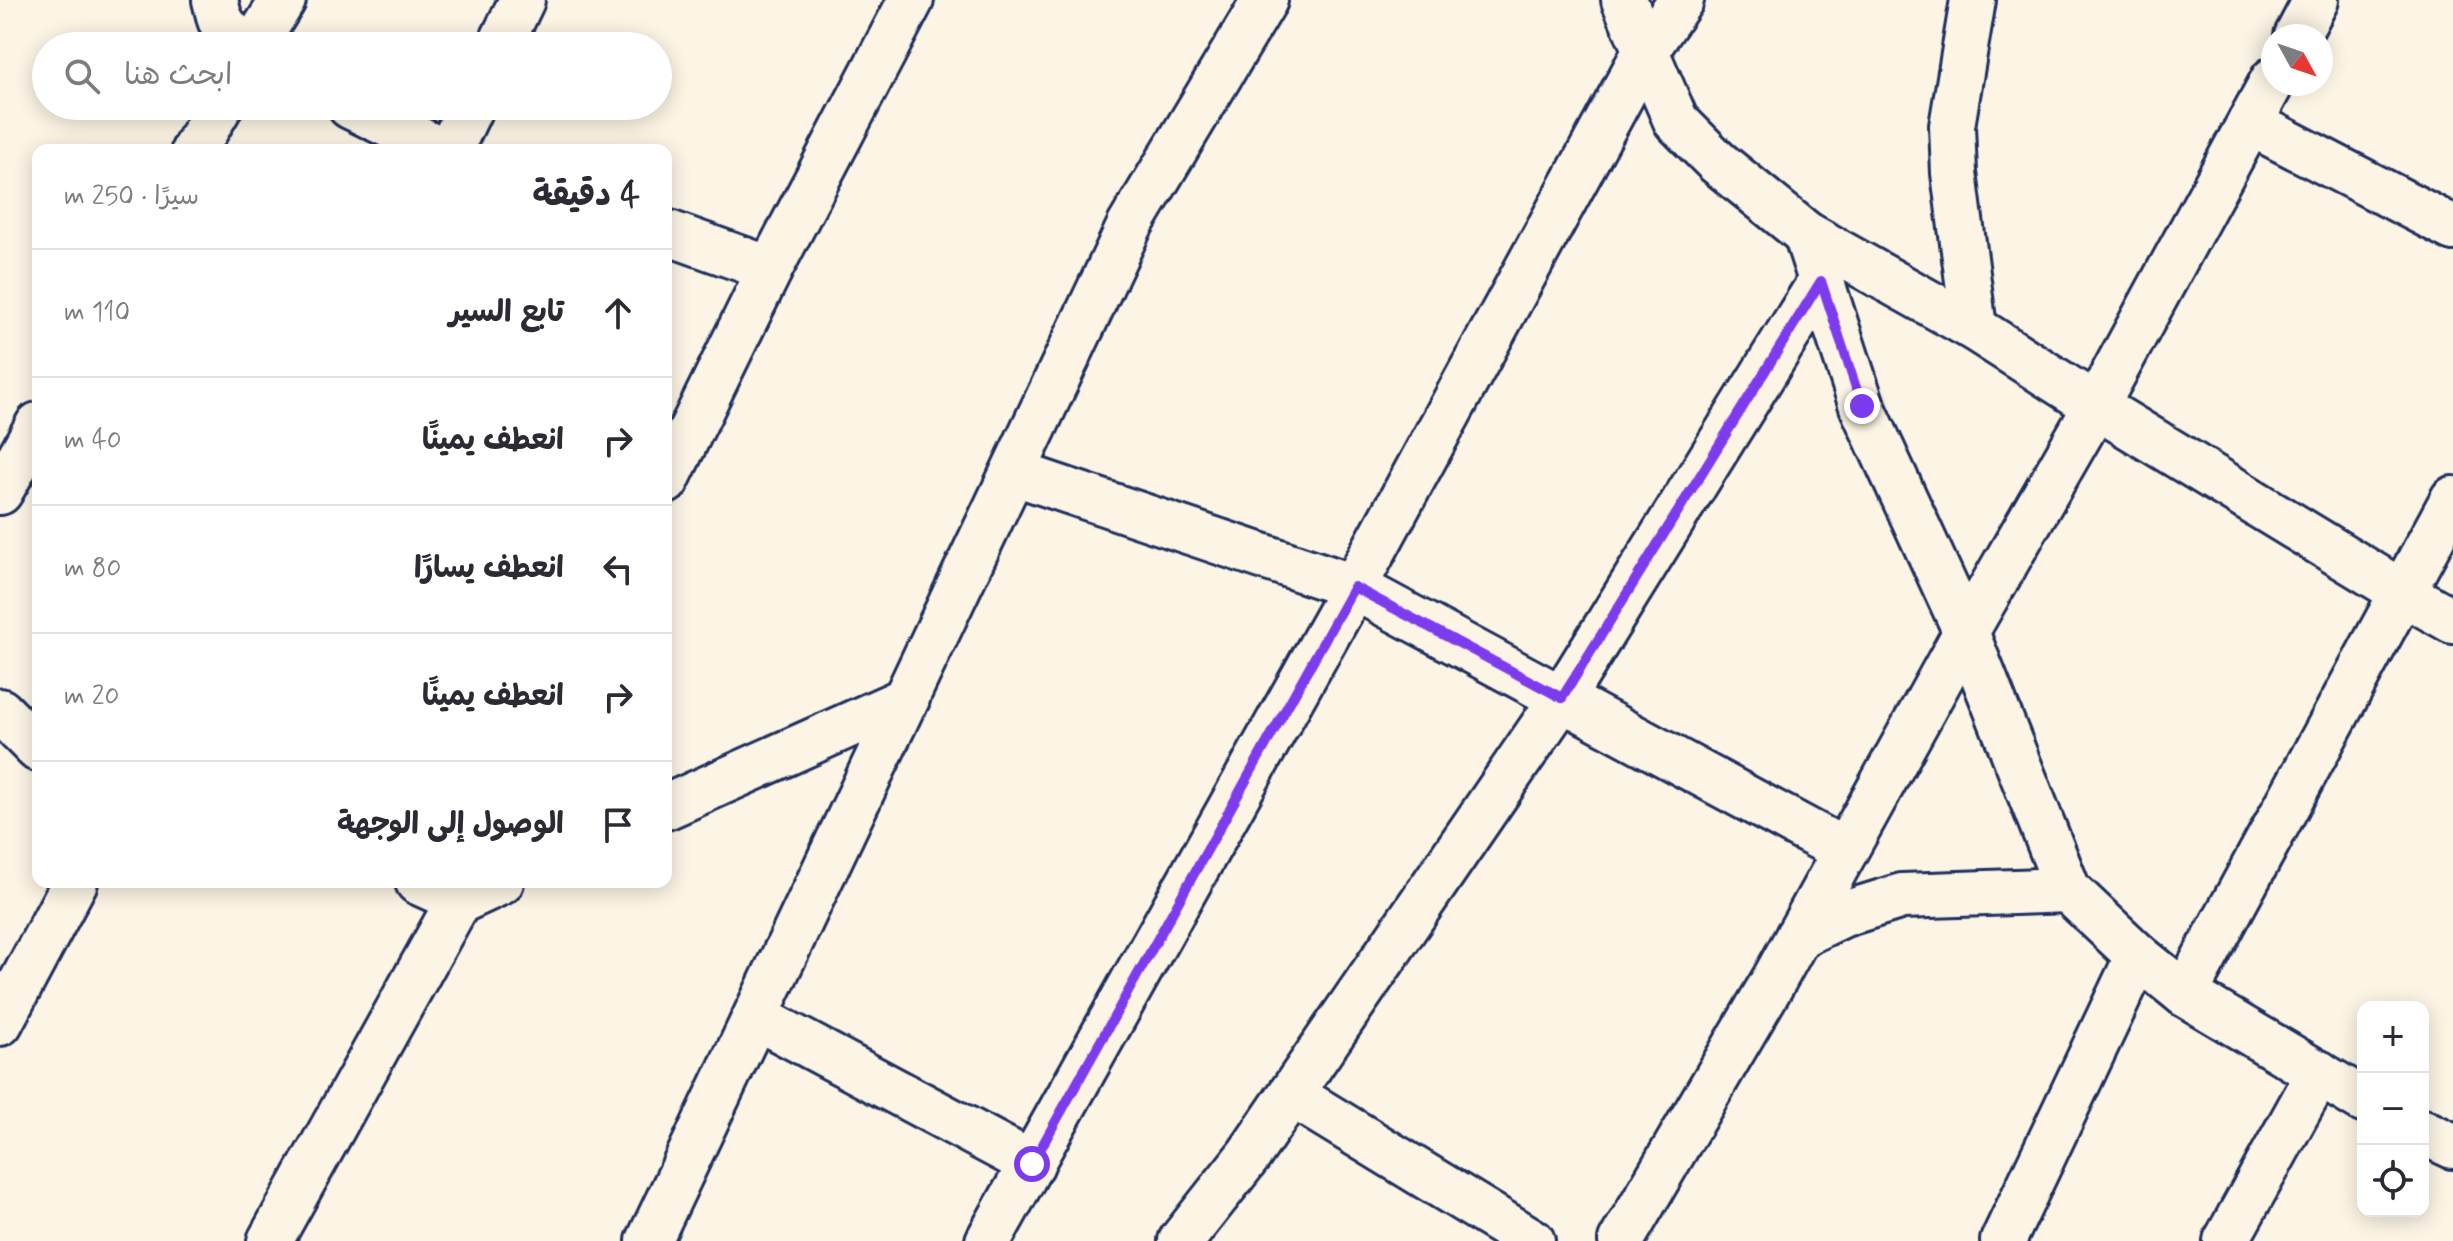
<!DOCTYPE html>
<html lang="ar">
<head>
<meta charset="utf-8">
<style>
  body { margin:0; font-family:Mynerve,"Playpen Sans Arabic",sans-serif; background:#f7f7f7; color:#2b2b33; direction:rtl }
  .controls { position:absolute; right:24px; bottom:24px; display:grid; overflow:hidden; border-radius:16px; box-shadow:0 4px 20px #0003 }
  .controls button { width:72px; height:72px; display:grid; place-items:center; padding:0; border:0; border-bottom:2px solid #e1e1e2; background:#fff; color:#2b2b33; font:40px sans-serif }
  .compass { position:absolute; left:2261px; top:24px; width:72px; height:72px; border-radius:50%; background:#fff; box-shadow:0 4px 20px #0003; rotate:130deg }
  .stop { position:absolute; width:24px; height:24px; margin:-18px; border:6px solid #7c3aed; border-radius:50%; background:#fff }
  .stop.end { background:#7c3aed; border-color:#fff; box-shadow:0 2px 8px #0008 }
  .list { margin:0; padding:0; list-style:none }
  h2 { display:flex; justify-content:space-between; align-items:center; height:104px; margin:0; padding:0 32px; font-size:34px }
  h2 small { font-size:26px; font-weight:400; color:#7c7c81 }
  .list li { display:grid; grid-template-columns:52px 1fr auto; gap:24px; align-items:center; box-sizing:border-box; height:128px; padding:0 32px; border-top:2px solid #e1e1e2 }
  .list b { display:block; font-size:30px; white-space:nowrap }
  .list em { font-size:26px; font-style:normal; color:#7c7c81 }
  .icon { flex:none; width:44px; height:44px; fill:none; stroke:currentColor; stroke-width:2; stroke-linecap:round; stroke-linejoin:round }
  .map { position:relative; flex:none; width:2453px; height:1241px; overflow:hidden; direction:ltr }
  .search { position:absolute; background:#fff; box-shadow:0 4px 20px #0003; left:32px; top:32px; width:640px; height:88px; display:flex; align-items:center; gap:20px; box-sizing:border-box; padding:0 28px; border-radius:44px; color:#7c7c81; font-size:30px }
  .panel { position:absolute; background:#fff; box-shadow:0 4px 20px #0003; left:32px; top:144px; width:640px; height:744px; border-radius:16px; direction:rtl }
  .map>svg:first-child { display:block }
  .lines { fill:none; stroke-linecap:round; stroke-linejoin:round }
  .minor-casing { stroke:#1b2f5e; stroke-width:50 }
  .minor { stroke:#fcf5e5; stroke-width:44 }
  .route { stroke:#7c3aed; stroke-width:10 }
</style>
</head>
<body>
<div class="map">
<svg width="2453" height="1241" viewBox="0 0 2453 1241">
  <rect width="100%" height="100%" fill="#fcf5e5"/>
  <filter id="ink" filterUnits="userSpaceOnUse"><feTurbulence type="fractalNoise" baseFrequency=".0125" numOctaves="2"/><feDisplacementMap in="SourceGraphic" scale="16" xChannelSelector="R" yChannelSelector="G"/><feConvolveMatrix kernelMatrix="1 2 1 2 8 2 1 2 1" color-interpolation-filters="sRGB"/></filter>
  <g filter="url(#ink)">
    <g class="lines">
      <defs>
        <g id="minor">
          <polyline points="215,0 220,20 240,46"/>
          <polyline points="1624,0 1676,121 1717,162 1806,234 1974,328 2096,406 2403,593 2453,621"/>
          <polyline points="1973,0 1952,126 1954,173 1974,328"/>
          <polyline points="2297,36 2316,0"/>
          <polyline points="254,46 283,0"/>
          <polyline points="500,46 522,0"/>
          <polyline points="350,106 440,150"/>
          <polyline points="2250,123 2453,228"/>
          <polyline points="194,150 220,106"/>
          <polyline points="450,150 471,106"/>
          <polyline points="666,232 770,269"/>
          <polyline points="1806,234 1862,406 1966,632 2068,890 2138,956 2185,994 2363,1100"/>
          <polyline points="1015,473 1354,587 1845,851"/>
          <polyline points="666,481 770,269 911,0"/>
          <polyline points="0,492 38,425"/>
          <polyline points="0,711 38,749"/>
          <polyline points="666,807 907,699"/>
          <polyline points="418,882 460,901 501,882"/>
          <polyline points="1798,936 1844,914 1902,896 2068,890"/>
          <polyline points="2185,994 2453,499"/>
          <polyline points="756,1017 1032,1164"/>
          <polyline points="0,1023 75,882"/>
          <polyline points="1291,1094 1532,1241"/>
          <polyline points="2423,1132 2453,1146"/>
          <polyline points="270,1241 469,882"/>
          <polyline points="649,1241 1130,225 1265,0"/>
          <polyline points="988,1241 1354,587 1645,52 1681,0"/>
          <polyline points="1181,1241 1249,1155 1562,698 1821,281"/>
          <polyline points="1621,1241 1774,980 1966,632 2096,406 2273,80"/>
          <polyline points="2003,1241 2138,956"/>
          <polyline points="2226,1241 2319,1073"/>
        </g>
      </defs>
      <use href="#minor" class="minor-casing"/>
      <use href="#minor" class="minor"/>
    </g>
  </g>
  <g class="lines" filter="url(#ink)">
    <polyline class="route" points="1032,1164 1354,587 1562,698 1821,281 1862,406"/>
  </g>
</svg>
<div class="controls">
<button>+</button>
<button>−</button>
<button><svg class="icon" aria-label="locate" viewBox="0 0 24 24"><circle cx="12" cy="12" r="6"/><path d="M12 2v4M12 18v4M2 12h4M18 12h4"/></svg></button>
</div>
<svg class="compass" viewBox="-18 -18 36 36"><path d="M0-13l5 13h-10z" fill="#e53935"/><path d="M0 13l5-13h-10z" fill="#7c7c81"/></svg>
<div class="stop" style="left:1032px;top:1164px"></div>
<div class="stop end" style="left:1862px;top:406px"></div>
<div class="search"><svg class="icon" aria-label="search" viewBox="0 0 24 24"><circle cx="10" cy="10" r="6"/><path d="M15 15l6 6"/></svg>ابحث هنا</div>
<section class="panel">
<h2>4 دقيقة<small>سيرًا · 250 m</small></h2>
<ul class="list">
<li><svg class="icon" aria-label="ahead" viewBox="0 0 24 24"><path d="M12 20V5M6 11l6-6 6 6"/></svg><div><b>تابع السير</b></div><em>110 m</em></li>
<li><svg class="icon" aria-label="right" viewBox="0 0 24 24"><path d="M7 20v-9h11M14 6l5 5-5 5"/></svg><div><b>انعطف يمينًا</b></div><em>40 m</em></li>
<li><svg class="icon" aria-label="left" viewBox="0 0 24 24"><path d="M17 20v-9H6M10 6l-5 5 5 5"/></svg><div><b>انعطف يسارًا</b></div><em>80 m</em></li>
<li><svg class="icon" aria-label="right" viewBox="0 0 24 24"><path d="M7 20v-9h11M14 6l5 5-5 5"/></svg><div><b>انعطف يمينًا</b></div><em>20 m</em></li>
<li><svg class="icon" aria-label="arrive" viewBox="0 0 24 24"><path d="M6 21V4h12l-3 4 3 4H6"/></svg><div><b>الوصول إلى الوجهة</b></div></li>
</ul>
</section>
</div>
</body>
</html>
